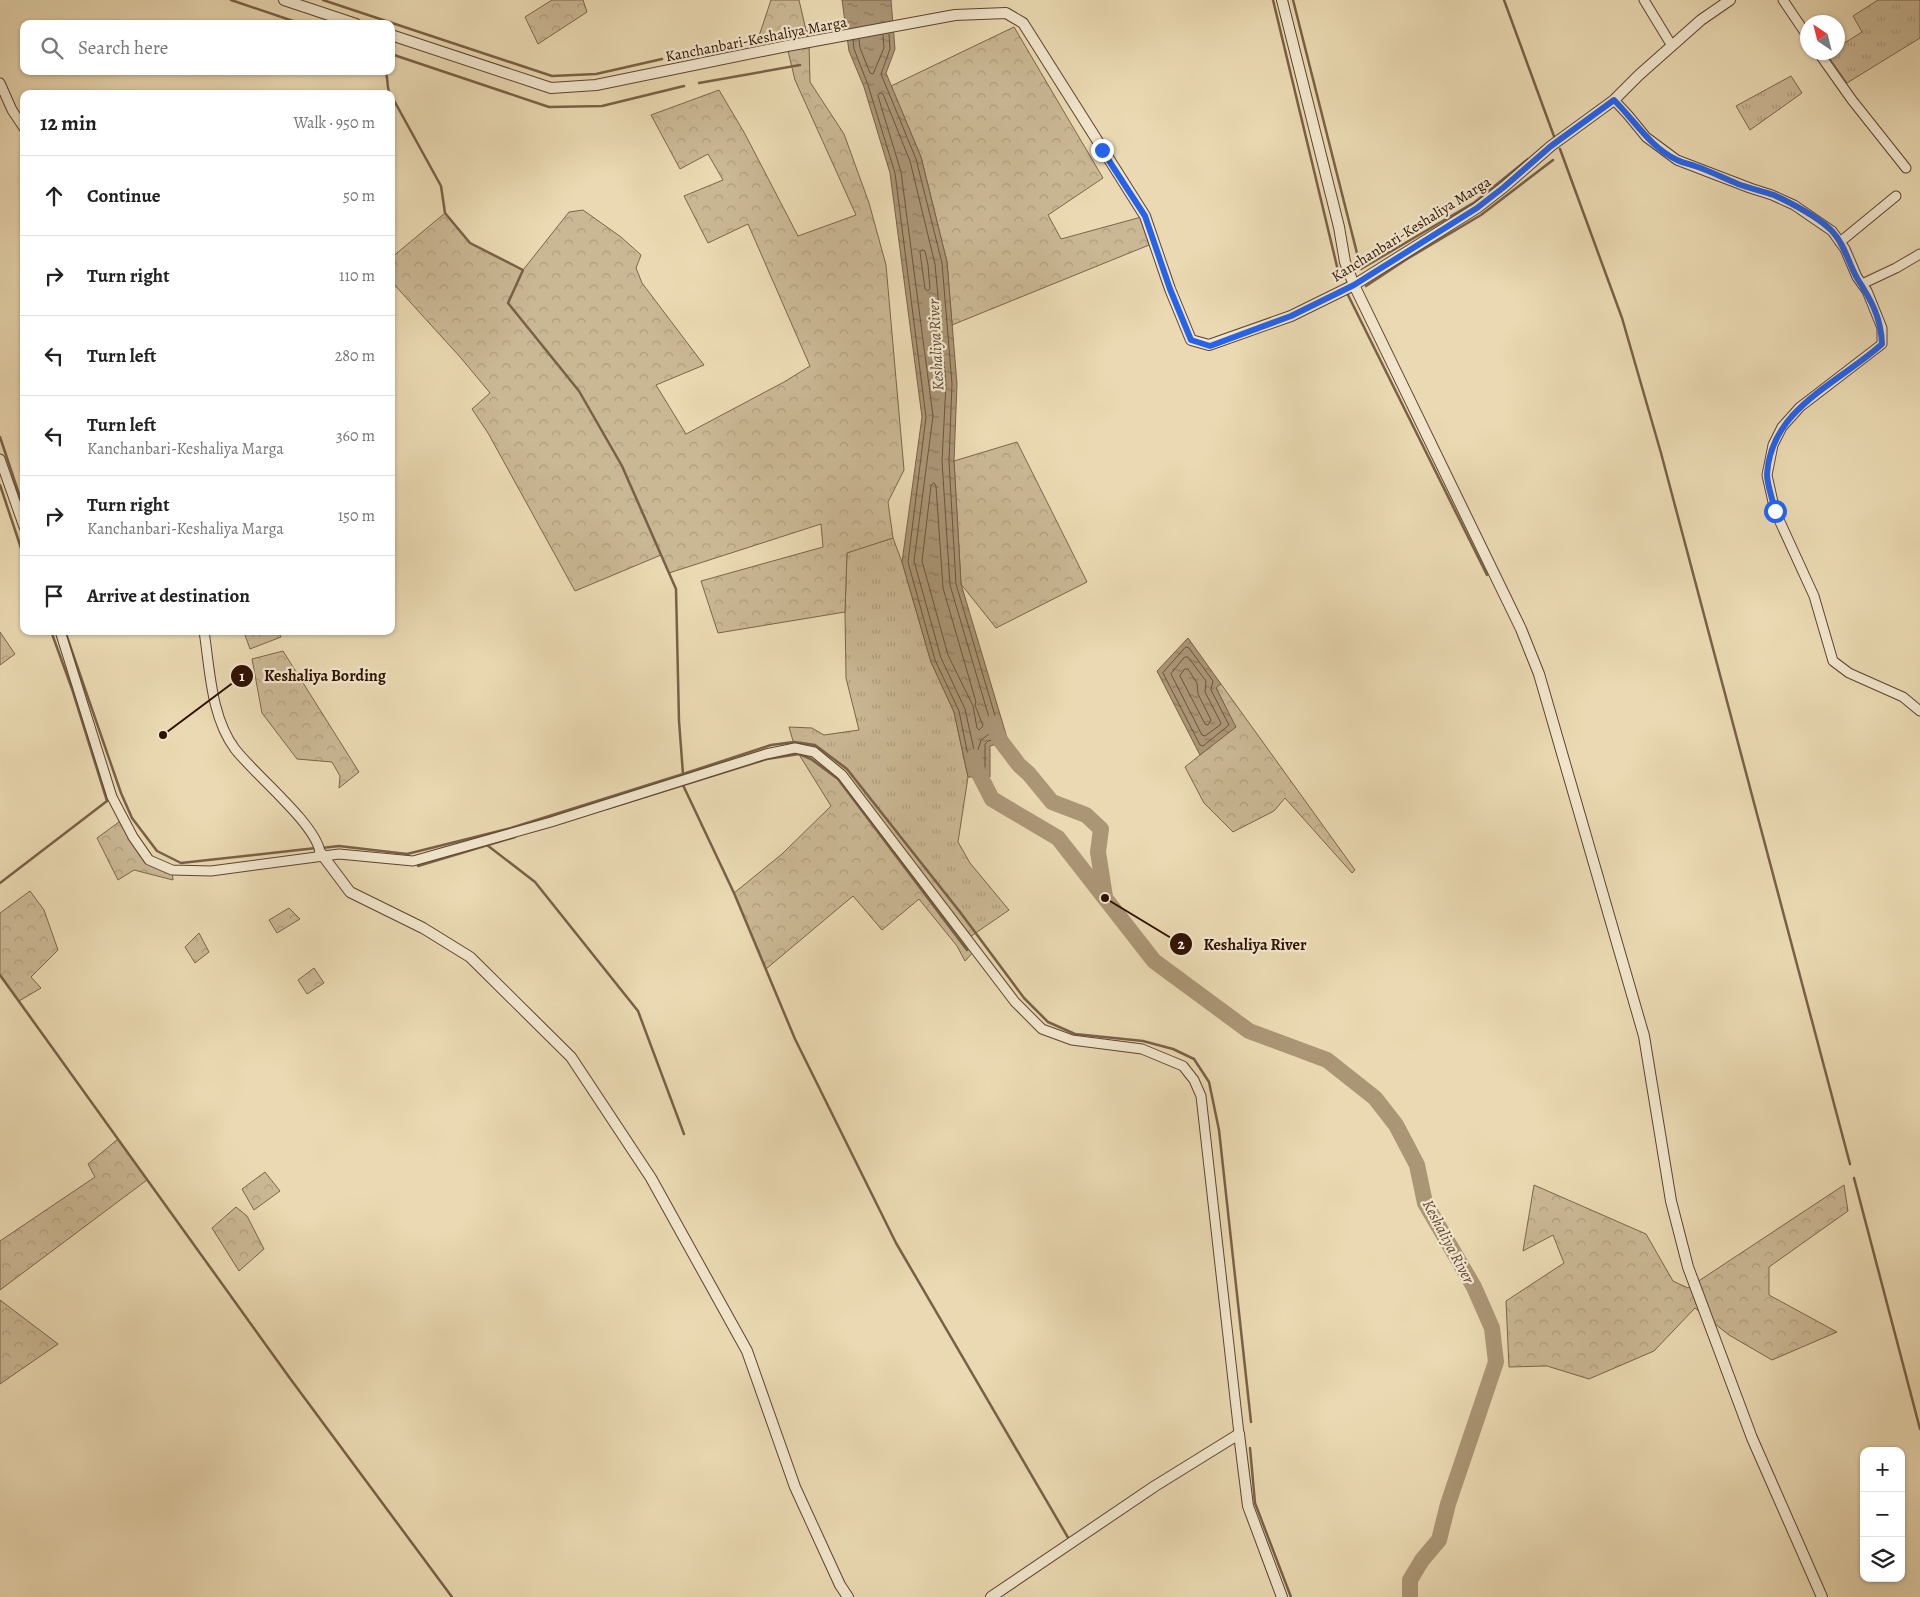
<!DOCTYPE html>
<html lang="en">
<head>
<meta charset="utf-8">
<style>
  body { margin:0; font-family:Alegreya,serif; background:#f2f2f2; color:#222 }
  .controls { position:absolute; right:15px; bottom:15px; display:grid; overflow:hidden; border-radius:10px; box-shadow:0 1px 4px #0004 }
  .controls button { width:45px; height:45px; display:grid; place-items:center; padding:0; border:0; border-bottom:1px solid #e0e0e0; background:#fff; color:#222; font:25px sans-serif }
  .compass { position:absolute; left:1800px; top:15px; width:45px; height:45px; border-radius:50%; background:#fff; box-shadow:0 1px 4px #0004; rotate:325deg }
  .stop { position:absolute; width:15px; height:15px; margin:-11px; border:4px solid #2563eb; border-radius:50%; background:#fff }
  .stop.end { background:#2563eb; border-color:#fff; box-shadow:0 1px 5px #0008 }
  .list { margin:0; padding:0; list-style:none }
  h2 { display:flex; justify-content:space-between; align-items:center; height:65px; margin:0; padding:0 20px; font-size:21px }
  h2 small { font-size:16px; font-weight:400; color:#767676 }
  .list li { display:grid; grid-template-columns:32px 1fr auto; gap:15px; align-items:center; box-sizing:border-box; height:80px; padding:0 20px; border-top:1px solid #e0e0e0 }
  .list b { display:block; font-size:19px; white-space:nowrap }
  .list p { margin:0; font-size:16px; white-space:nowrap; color:#767676 }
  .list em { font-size:16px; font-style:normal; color:#767676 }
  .icon { flex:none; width:28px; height:28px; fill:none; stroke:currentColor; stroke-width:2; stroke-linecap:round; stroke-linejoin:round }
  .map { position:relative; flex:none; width:1920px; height:1597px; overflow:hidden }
  .search { position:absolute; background:#fff; box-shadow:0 1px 4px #0004; left:20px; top:20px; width:375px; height:55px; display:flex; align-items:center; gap:12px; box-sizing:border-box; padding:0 18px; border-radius:10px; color:#767676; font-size:19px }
  .panel { position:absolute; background:#fff; box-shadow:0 1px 4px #0004; left:20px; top:90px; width:375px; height:545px; border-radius:10px }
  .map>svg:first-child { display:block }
  .grass { fill:url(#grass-tufts); stroke:#7c644a }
  .forest { fill:url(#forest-crowns); stroke:#7c644a }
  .water { fill:url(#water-ripples); stroke:#796046 }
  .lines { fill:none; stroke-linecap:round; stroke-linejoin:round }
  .shore { stroke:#6c533a; stroke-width:1 }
  .stream { stroke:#796046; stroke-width:2.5 }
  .river { stroke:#aa9575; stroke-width:16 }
  .minor-casing { stroke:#5e432c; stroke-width:11 }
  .tertiary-casing { stroke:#5e432c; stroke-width:12 }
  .minor { stroke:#f1e6cd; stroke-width:9 }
  .tertiary { stroke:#f1e6cd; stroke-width:10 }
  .route { stroke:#2563eb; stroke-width:6 }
  .labels { text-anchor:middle; stroke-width:4.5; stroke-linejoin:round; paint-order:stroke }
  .street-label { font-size:15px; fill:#2f1100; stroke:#f1e6cd }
  .water-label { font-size:16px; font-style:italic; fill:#60462f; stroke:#f1e6cd }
  .leader { fill:none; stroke:#2f1100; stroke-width:2 }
  .callout-dot { fill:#2f1100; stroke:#f1e6cd; stroke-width:2 }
  .mark-label { font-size:15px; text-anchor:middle; font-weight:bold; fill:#fff }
  .callout-label { font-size:16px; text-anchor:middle; font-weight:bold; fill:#2f1100; stroke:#f1e6cd; stroke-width:4.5; stroke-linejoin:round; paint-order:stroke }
</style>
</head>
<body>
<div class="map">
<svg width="1920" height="1597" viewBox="0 0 1920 1597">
  <defs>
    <pattern id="grass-tufts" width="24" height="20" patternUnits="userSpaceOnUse" patternTransform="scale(1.25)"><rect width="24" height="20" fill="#cab794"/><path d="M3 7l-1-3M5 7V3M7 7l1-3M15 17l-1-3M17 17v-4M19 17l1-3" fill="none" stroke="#ae9c7e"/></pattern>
    <pattern id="forest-crowns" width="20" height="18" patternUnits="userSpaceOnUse" patternTransform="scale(1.25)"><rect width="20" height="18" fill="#cab794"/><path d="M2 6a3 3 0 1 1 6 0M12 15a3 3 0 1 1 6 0" fill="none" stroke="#ae9c7e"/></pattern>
    <pattern id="water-ripples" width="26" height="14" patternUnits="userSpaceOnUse" patternTransform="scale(1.25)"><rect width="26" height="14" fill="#aa9575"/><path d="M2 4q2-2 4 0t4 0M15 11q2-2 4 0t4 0" fill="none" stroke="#8b785e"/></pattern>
  </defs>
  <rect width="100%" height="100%" fill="#ead9b2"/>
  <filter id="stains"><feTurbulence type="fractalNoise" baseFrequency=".004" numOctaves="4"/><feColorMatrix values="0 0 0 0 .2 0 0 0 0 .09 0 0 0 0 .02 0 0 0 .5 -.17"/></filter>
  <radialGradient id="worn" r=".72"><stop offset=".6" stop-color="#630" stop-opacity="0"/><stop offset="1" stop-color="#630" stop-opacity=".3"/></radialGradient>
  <g class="grass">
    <polygon points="1878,0 1920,0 1920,38 1847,83 1827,54 1838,52 1838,47 1862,32 1853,16"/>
    <polygon points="1791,76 1802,93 1750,130 1736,106"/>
    <polygon points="893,538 902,562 931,662 954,712 968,777 958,842 970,863 1009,910 967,939 795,748 789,727 812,728 824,735 859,730 846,678 845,612 847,552"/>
  </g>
  <g class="forest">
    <polygon points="552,0 583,0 587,12 538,44 525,17"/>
    <polygon points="771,0 799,0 809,43 810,82 844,134 869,203 886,265 904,470 888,502 893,538 847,553 845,612 718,633 701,581 823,547 821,524 669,573 661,555 575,591 488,433 472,409 490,393 461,358 391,281 391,258 445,213 470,243 523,270 569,212 583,210 621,237 641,255 636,268 642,283 704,365 656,385 686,434 784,382 810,366 748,224 708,243 684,196 723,180 708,154 680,169 651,115 719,90 745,134 798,236 856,215 795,80 787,47 753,54"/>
    <polygon points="1014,27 1103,178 1048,215 1061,239 1145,216 1154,243 952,325 947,262 921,157 891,86"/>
    <polygon points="1017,442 1087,582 996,628 961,584 954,461"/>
    <polygon points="253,631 278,631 281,637 250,649 245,635"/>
    <polygon points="0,632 15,654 0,665"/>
    <polygon points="283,651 359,772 339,788 340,776 332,762 297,759 262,713 252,659"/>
    <polygon points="1221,684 1355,870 1352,873 1285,798 1274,811 1233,832 1204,803 1185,767 1235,727 1216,687"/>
    <polygon points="795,748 814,752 842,775 975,950 965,961 957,946 919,899 882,930 853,896 766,969 734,893 782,854 831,806"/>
    <polygon points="123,819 149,860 172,870 173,880 134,870 118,880 97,838"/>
    <polygon points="30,891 44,910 58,950 31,977 41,988 19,1001 0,975 0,913"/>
    <polygon points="289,908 300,919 277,933 269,920"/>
    <polygon points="199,933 209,952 195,963 185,947"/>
    <polygon points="314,968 324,983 307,994 298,980"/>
    <polygon points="118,1139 147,1180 0,1290 0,1241 95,1177 88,1164"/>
    <polygon points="265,1172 280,1191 254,1210 242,1189"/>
    <polygon points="1534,1185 1646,1234 1673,1281 1688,1288 1844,1185 1848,1211 1769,1267 1769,1295 1837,1332 1772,1360 1729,1335 1695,1308 1654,1351 1589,1379 1547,1366 1509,1367 1506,1301 1564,1263 1553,1235 1523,1251"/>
    <polygon points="236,1207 247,1216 264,1249 239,1271 212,1228"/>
    <polygon points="0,1300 58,1344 0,1384"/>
  </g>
  <g class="water">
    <polygon points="842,0 891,0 895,49 886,73 921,157 947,262 957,384 954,461 961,584 1008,741 990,746 990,777 968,777 954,712 931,662 902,562 922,417 890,173 864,87 849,51"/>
    <polygon points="1188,638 1221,684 1216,688 1236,727 1200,755 1157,671"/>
  </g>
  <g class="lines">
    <g class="shore">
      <polyline points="859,39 860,48 870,73 873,74 884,48 883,35"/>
      <polyline points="853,40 854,49 868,85 895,173 926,417 908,562 935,660 959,711 971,770 974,772 983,772 985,770 985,744 988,741 999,738 1001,736 956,584 949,461 952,384 942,263 916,159 881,74 890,49 889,34"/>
      <polygon points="880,93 883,94 910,161 935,264 946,384 942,461 950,585 993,731 981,740 978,750 976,752 974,750 965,709 941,658 914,561 933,416 901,172 878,96"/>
      <polygon points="922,250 925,251 928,265 930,289 928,291 925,289 920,252"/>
      <polygon points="934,483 936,486 943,588 976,702 975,705 983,726 979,730 977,728 973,706 948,655 922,561 931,486"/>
      <polygon points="1186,647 1189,648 1213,681 1211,690 1229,725 1203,746 1200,745 1163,673"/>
      <polygon points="1185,657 1188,657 1206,681 1205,692 1221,723 1220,725 1205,736 1202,735 1171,674"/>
      <polygon points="1185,669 1188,669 1197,683 1198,694 1211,720 1208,725 1205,724 1180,676"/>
    </g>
    <g class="stream">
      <polyline points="231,0 302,24"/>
      <polyline points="323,0 552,76 596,74 662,59"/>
      <polyline points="1273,0 1340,279"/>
      <polyline points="1293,0 1361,269 1475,202 1528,159"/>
      <polyline points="1504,0 1555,139"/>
      <polyline points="391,54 549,107 602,106 684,86"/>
      <polyline points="679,55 786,34 846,27"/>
      <path d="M385,71C389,79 386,86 390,94"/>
      <polyline points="699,83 800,65"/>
      <polyline points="391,95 441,186 445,213 470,243 523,270 508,303 579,391 622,466 676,589 679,721 683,774"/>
      <polyline points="1560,149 1622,318 1661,453 1850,1164"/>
      <polyline points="1366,286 1407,259 1481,215 1553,160"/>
      <polyline points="1348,295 1487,575"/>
      <polyline points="0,437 24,509"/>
      <polyline points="0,485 24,557"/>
      <polyline points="65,631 121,793 132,818 157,851 181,863 316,848"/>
      <polyline points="682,783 734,893 795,1039 896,1243 1070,1541"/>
      <polyline points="606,809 767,759 799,754 811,759 838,779 967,950"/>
      <polyline points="487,845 535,882 638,1011 684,1134"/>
      <polyline points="322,848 339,846 407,854 511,828 683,774 771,745 794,742 815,745 847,769 960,912 1024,998 1048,1022 1075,1034 1143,1041 1173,1049 1194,1059 1209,1082 1219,1130 1251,1422"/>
      <polyline points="418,866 515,837"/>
      <polyline points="0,883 107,801 72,689 51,631"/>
      <polyline points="0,975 289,1377 452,1597"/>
      <polyline points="1854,1178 1920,1429"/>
      <polyline points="1250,1448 1255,1503 1291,1597"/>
    </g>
    <g class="river">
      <polyline points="992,723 1000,740 1019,765 1029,774 1052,802 1086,815 1101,829 1098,852 1105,897"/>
      <polyline points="974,757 974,764 992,799 1058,838 1154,961 1249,1031 1327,1060 1375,1098 1396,1125 1417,1165 1425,1203 1474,1287 1492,1328 1496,1362 1448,1504 1439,1540 1422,1560 1410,1580 1410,1597"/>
    </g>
    <defs>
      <g id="minor">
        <polyline points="1644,0 1672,46"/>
        <polyline points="1783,0 1808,37"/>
        <polyline points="1818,52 1852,100 1906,168"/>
        <polyline points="0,83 12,110 24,128"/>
        <polyline points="1614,100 1628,115 1646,137 1677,160 1750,188 1772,195 1794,205 1832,231 1845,249 1857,277 1867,291 1882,328 1882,344 1800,407 1782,427 1773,445 1767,475 1775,511 1814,596 1833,661 1849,673 1903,697 1920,711"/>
        <polyline points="1840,242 1896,196"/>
        <polyline points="1862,284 1896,268 1920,254"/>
        <polyline points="0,459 24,527"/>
        <polyline points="60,631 112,797 133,837 149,860 172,870 211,871 339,854 413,861 551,822 766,754 795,748 814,752 842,775 1015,1002 1042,1029 1072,1040 1142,1049 1183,1066 1194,1080 1201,1096 1239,1434"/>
        <path d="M204,631C210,670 211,717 235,749C255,775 315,823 320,852"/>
      </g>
      <g id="tertiary">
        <polyline points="284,0 356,24"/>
        <polyline points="1282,0 1339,227 1345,262 1354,285 1521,629 1539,674 1644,1036 1671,1201 1688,1267 1752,1438 1822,1597"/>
        <polyline points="391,35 551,88 596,85 787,46 955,15 1006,13 1023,23 1145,216 1170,289 1191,340 1209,345 1291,316 1354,285 1477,208 1504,187 1551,146 1614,100 1639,75 1701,20 1730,0"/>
        <polyline points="320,852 350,892 423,928 470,957 571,1057 651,1178 747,1351 795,1487 840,1585 848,1597"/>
        <polyline points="991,1597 1155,1486 1239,1434 1248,1506 1282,1597"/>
      </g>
    </defs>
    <use href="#minor" class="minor-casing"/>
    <use href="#tertiary" class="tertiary-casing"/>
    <use href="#minor" class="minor"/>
    <use href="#tertiary" class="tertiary"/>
  </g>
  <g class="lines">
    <path class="route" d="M1102,150L1145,216L1170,289L1191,340L1210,346L1291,316L1354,285L1477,208L1504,187L1551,146L1614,100C1635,121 1650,147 1677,160C1683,163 1690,164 1695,166C1710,171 1723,178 1738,184C1749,188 1762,191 1774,195C1793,204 1817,216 1832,231C1845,245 1848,262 1857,278C1871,300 1881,317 1882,344C1839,383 1771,408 1767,474C1767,485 1773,500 1775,511"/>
  </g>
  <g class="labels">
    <g class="street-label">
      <text transform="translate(756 39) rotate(-11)" y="5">Kanchanbari-Keshaliya Marga</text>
      <text transform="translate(1411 229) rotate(-32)" y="5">Kanchanbari-Keshaliya Marga</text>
    </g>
    <g class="water-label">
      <text transform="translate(935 345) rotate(-93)" y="6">Keshaliya River</text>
      <text transform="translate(1449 1241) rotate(62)" y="6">Keshaliya River</text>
    </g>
  </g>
  <path class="leader" d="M163 735L242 676M1105 898L1181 944"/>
  <g class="callout-dot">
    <circle cx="163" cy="735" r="5"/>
    <circle cx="1105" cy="898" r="5"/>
    <circle cx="242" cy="676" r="12"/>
    <circle cx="1181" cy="944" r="12"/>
  </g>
  <g class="mark-label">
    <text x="242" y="681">1</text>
    <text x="1181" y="949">2</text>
  </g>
  <g class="callout-label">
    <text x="325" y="681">Keshaliya Bording</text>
    <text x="1255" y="950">Keshaliya River</text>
  </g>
  <rect width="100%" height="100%" filter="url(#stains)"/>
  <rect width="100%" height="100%" fill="url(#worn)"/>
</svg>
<div class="controls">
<button>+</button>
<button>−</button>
<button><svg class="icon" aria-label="layers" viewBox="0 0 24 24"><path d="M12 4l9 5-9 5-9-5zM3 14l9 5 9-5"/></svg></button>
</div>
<svg class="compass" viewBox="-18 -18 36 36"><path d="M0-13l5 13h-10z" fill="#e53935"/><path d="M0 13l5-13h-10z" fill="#767676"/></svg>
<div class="stop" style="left:1775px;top:511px"></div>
<div class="stop end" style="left:1102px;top:150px"></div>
<div class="search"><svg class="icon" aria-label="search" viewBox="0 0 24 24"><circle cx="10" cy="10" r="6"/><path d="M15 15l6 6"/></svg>Search here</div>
<section class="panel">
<h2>12 min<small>Walk · 950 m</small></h2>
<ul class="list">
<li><svg class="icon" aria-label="ahead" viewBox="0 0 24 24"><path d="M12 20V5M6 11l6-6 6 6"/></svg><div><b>Continue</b></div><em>50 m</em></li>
<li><svg class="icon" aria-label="right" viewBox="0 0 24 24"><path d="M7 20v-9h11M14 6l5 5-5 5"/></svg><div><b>Turn right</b></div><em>110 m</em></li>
<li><svg class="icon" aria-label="left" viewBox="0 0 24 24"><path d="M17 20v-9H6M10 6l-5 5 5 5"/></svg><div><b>Turn left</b></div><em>280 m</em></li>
<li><svg class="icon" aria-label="left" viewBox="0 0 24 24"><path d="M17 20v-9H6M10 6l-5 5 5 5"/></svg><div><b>Turn left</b><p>Kanchanbari-Keshaliya Marga</p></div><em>360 m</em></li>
<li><svg class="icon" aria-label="right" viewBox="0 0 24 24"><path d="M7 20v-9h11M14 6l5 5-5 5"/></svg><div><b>Turn right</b><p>Kanchanbari-Keshaliya Marga</p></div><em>150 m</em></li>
<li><svg class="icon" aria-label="arrive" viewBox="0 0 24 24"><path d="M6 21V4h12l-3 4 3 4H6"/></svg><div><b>Arrive at destination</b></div></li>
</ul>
</section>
</div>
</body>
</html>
